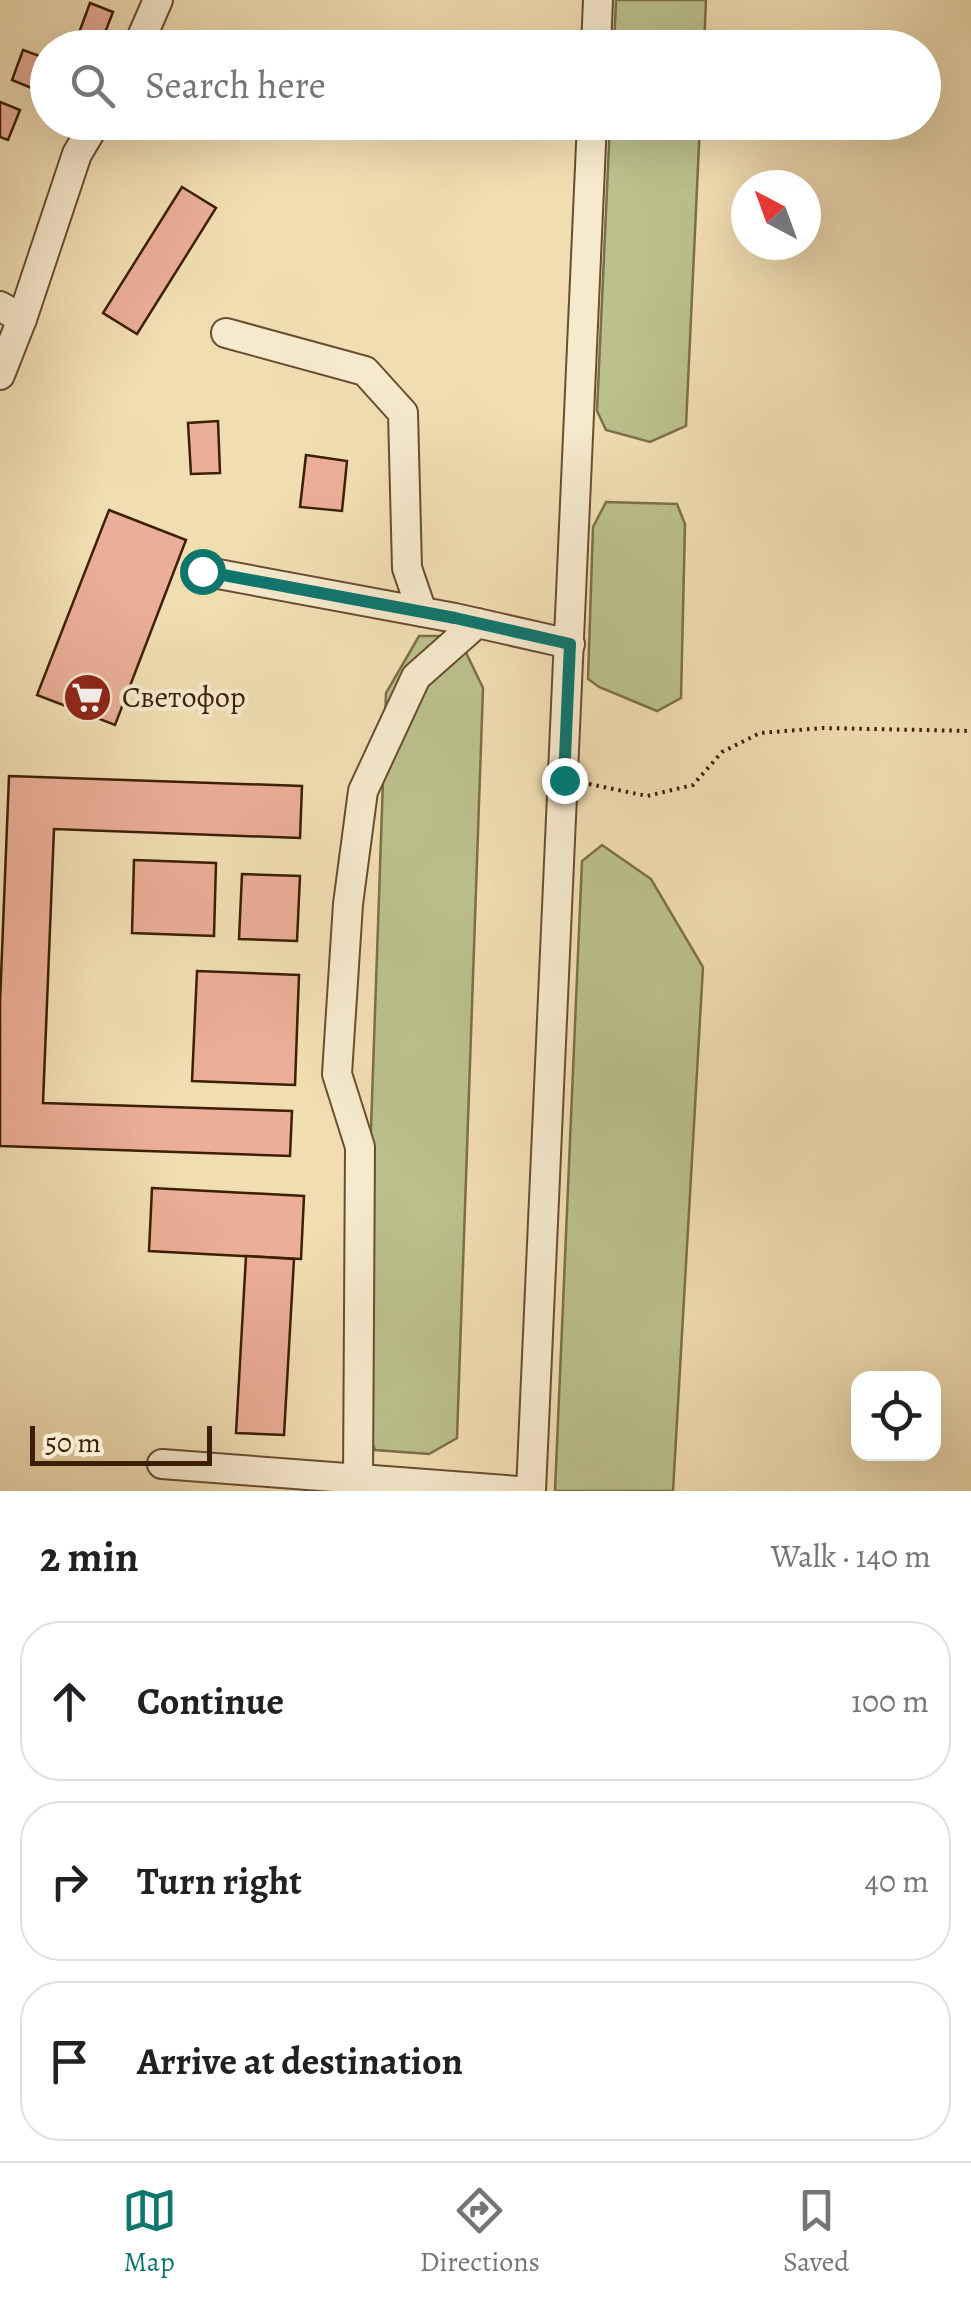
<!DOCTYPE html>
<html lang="en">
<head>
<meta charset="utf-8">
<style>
  body { margin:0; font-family:Alegreya,serif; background:#f2f2f2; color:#202124 }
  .controls { position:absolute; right:30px; bottom:30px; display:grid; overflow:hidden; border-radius:20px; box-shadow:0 10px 40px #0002 }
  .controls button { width:90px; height:90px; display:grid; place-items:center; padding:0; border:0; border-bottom:2px solid #e0e0e0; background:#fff; color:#202124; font:50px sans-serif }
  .compass { position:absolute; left:731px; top:170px; width:90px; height:90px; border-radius:50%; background:#fff; box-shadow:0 10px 40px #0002; rotate:319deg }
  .scale { position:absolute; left:30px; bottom:25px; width:182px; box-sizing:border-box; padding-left:10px; border:5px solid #3c1f05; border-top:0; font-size:28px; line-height:35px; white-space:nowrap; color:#3c1f05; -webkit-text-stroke:8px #f6e9cd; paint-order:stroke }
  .stop { position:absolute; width:30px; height:30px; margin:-22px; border:8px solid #0f766e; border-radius:50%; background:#fff }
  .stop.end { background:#0f766e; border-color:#fff; box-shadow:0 2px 10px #0008 }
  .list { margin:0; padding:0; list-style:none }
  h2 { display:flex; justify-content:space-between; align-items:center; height:130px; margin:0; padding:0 40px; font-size:42px }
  h2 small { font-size:32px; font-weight:400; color:#757577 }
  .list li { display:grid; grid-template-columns:65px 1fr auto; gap:30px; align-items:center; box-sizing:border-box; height:160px; margin:0 20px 20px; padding:0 20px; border:2px solid #e0e0e0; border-radius:40px }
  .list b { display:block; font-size:38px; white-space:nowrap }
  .list em { font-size:32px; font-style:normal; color:#757577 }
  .icon { flex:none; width:55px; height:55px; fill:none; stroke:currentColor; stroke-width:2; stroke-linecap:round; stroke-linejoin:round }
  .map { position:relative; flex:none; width:971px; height:1491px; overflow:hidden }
  .search { position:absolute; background:#fff; box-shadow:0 10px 40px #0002; left:30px; right:30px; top:30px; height:110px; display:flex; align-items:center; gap:25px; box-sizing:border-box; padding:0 35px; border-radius:55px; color:#757577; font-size:38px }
  .sheet { height:670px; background:#fff }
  nav { display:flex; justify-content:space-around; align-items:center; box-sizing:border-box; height:140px; border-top:2px solid #e0e0e0; background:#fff; font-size:28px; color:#757577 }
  nav a { display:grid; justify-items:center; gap:5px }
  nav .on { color:#0f766e }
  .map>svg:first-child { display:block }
  .green { fill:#bbc08c; stroke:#7c7048; stroke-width:2.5 }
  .building { fill:#ebae98; stroke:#3c1f05; stroke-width:2.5 }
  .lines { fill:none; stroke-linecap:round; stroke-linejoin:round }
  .minor-casing { stroke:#694e30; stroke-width:32 }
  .path { stroke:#3c1f05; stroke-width:4; stroke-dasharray:2.5 5; stroke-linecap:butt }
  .minor { stroke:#f6e9cd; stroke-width:28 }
  .route { stroke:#0f766e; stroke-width:12 }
  .labels { text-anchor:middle; stroke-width:8; stroke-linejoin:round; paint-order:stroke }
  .poi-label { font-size:30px; fill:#3c1f05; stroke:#f6e9cd; text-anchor:start }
</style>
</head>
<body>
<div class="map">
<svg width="971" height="1491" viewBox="0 0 971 1491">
  <rect width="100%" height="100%" fill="#f1ddb2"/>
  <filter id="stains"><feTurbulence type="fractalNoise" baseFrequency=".002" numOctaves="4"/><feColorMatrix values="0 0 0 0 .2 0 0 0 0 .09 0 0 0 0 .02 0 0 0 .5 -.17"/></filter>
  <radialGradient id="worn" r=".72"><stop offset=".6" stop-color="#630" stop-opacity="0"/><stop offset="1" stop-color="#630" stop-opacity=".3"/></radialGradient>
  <g class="green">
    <polygon points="616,0 706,0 704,47 614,47"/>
    <polygon points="610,123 700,123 686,426 650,442 606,430 597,411"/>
    <polygon points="606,502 677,504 685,524 681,698 657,711 599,687 588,679 593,527"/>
    <polygon points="419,636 458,636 483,688 457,1438 429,1454 375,1450 361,1419 386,693"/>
    <polygon points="602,845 651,879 703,967 673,1491 555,1491 582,861"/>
  </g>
  <g class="building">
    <polygon points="90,3 113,12 99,48 76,41"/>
    <polygon points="23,50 48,59 46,94 12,80"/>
    <polygon points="0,102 20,110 8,140 0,137"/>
    <polygon points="182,187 216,208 137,334 103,313"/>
    <polygon points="218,421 220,473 191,474 188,423"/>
    <polygon points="306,455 347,461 342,511 300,507"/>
    <polygon points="109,510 186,540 115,725 37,695"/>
    <polygon points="9,776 302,786 300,838 54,829 43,1103 292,1111 290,1156 0,1146 0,1002"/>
    <polygon points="134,860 216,863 214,936 132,933"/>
    <polygon points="242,874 300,876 297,941 239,939"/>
    <polygon points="197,971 299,975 295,1085 192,1081"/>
    <polygon points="152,1188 304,1196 301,1259 149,1251"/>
    <polygon points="246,1256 294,1259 284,1435 236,1433"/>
  </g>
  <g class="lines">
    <defs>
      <g id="minor">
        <polyline points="137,48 158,0"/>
        <polyline points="596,48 598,0"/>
        <polyline points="0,306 22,319"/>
        <polyline points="226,333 365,371 403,413 407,568 422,612"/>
        <polyline points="0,375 22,319 77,154 96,122"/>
        <polyline points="202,571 455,618 570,644"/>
        <polyline points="162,1464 518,1491"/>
        <polyline points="358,1479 360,1147 337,1074 348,904 363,791 416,677 477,623"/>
        <polyline points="531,1491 592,122"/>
      </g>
    </defs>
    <use href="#minor" class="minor-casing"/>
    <polyline class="path" points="589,784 647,796 693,785 722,752 760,733 823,728 971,731"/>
    <use href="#minor" class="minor"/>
  </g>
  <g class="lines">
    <polyline class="route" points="202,571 455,618 570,644 564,780"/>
  </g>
  <defs>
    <symbol id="supermarket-disc" viewBox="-11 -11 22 22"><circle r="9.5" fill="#8f2418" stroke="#f6e9cd"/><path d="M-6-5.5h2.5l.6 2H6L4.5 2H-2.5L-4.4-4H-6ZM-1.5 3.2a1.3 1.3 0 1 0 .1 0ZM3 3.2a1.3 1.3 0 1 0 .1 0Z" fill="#fff"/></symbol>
  </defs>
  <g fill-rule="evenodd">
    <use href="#supermarket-disc" x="60" y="670" width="55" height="55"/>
  </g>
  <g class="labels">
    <g class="poi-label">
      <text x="122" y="707">Светофор</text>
    </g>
  </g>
  <rect width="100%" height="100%" filter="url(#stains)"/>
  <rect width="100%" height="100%" fill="url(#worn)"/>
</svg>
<div class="controls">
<button><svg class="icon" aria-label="locate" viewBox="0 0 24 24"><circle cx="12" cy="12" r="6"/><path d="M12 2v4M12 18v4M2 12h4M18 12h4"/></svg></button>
</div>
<svg class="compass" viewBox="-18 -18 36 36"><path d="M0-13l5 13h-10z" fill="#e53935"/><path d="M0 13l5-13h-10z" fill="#757577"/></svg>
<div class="scale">50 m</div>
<div class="stop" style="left:202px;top:571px"></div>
<div class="stop end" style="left:564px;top:780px"></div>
<div class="search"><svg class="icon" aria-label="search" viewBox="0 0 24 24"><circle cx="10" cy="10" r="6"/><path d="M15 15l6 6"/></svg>Search here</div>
</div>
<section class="sheet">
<h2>2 min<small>Walk · 140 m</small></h2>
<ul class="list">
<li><svg class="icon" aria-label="ahead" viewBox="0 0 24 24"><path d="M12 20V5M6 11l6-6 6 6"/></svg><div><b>Continue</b></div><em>100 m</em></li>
<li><svg class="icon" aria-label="right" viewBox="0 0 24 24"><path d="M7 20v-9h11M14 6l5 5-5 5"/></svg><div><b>Turn right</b></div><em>40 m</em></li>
<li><svg class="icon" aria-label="arrive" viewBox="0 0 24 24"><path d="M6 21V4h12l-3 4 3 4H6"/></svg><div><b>Arrive at destination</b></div></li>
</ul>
</section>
<nav>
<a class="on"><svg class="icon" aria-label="map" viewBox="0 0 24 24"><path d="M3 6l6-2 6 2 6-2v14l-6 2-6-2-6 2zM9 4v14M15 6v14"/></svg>Map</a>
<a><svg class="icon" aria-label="directions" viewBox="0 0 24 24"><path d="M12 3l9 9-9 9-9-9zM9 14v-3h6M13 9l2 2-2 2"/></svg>Directions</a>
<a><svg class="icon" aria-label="saved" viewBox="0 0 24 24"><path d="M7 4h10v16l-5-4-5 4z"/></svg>Saved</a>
</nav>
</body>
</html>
